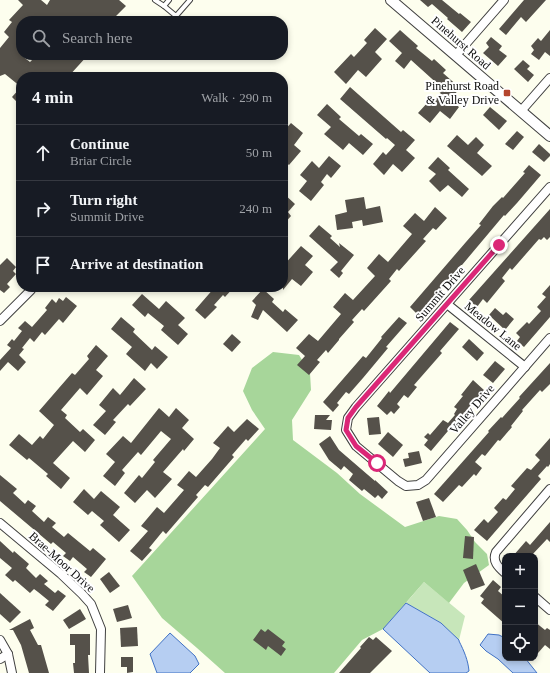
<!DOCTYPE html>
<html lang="en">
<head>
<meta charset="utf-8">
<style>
  body { margin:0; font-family:Georgia,serif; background:#20242c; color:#f1f3f6 }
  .controls { position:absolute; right:12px; bottom:12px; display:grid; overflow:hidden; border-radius:8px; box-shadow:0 2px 6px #0003 }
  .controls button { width:36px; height:36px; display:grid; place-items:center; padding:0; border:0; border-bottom:1px solid #363941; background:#171b24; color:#f1f3f6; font:20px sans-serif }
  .stop { position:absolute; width:12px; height:12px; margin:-9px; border:3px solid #db2777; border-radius:50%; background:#fff }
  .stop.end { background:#db2777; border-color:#fff; box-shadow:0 1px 4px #0008 }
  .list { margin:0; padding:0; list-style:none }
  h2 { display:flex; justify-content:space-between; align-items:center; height:52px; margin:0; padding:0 16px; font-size:17px }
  h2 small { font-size:13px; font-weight:400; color:#9ea1a6 }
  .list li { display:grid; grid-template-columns:26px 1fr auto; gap:12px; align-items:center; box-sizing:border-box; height:56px; padding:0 16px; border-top:1px solid #363941 }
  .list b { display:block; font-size:15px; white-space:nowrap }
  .list p { margin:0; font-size:13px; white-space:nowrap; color:#9ea1a6 }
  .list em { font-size:13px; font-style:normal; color:#9ea1a6 }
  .icon { flex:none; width:22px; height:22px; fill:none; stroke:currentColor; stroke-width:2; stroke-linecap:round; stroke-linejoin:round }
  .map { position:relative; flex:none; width:550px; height:673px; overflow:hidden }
  .search { position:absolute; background:#171b24; box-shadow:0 2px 6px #0003; left:16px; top:16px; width:272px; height:44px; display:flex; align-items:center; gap:10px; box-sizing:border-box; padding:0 14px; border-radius:16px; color:#9ea1a6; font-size:15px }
  .panel { position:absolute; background:#171b24; box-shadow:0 2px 6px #0003; left:16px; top:72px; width:272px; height:220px; border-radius:16px }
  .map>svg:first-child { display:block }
  .green { fill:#c7e6ba }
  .forest { fill:#a7d69a }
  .water { fill:#b6cef2; stroke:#4172c5 }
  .building { fill:#55514a }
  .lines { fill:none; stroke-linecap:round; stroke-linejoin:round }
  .service-casing { stroke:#404040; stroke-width:6 }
  .minor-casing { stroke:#404040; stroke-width:10 }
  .tertiary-casing { stroke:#404040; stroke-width:12 }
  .service { stroke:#fff; stroke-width:4 }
  .minor { stroke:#fff; stroke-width:8 }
  .tertiary { stroke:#fff; stroke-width:10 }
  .route { stroke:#db2777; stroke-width:5 }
  .poi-dot { fill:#b5462e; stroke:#fff; stroke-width:1.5 }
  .labels { text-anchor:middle; stroke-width:4; stroke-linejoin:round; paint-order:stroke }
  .street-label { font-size:12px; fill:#0d0d0d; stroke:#fff }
  .poi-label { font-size:12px; fill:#0d0d0d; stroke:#fff; text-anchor:end }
</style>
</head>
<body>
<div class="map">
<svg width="550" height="673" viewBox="0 0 550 673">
  <rect width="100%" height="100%" fill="#fdfeee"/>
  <polygon class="green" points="424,582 465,616 459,640 441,623 406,603"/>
  <polygon class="forest" points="273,352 299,355 310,373 311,390 292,420 293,440 337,473 360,494 405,527 439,516 457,519 467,530 475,542 487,554 489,565 464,583 449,603 424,582 383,629 362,640 334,673 225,673 197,648 162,618 132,576 265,429 252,410 243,391 252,368"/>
  <g class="water">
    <path d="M406,603L441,623L459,640V641C464,651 468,660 469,671L466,673H430L383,629Z"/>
    <polygon points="170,633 195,656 199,664 190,673 157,673 150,654"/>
    <polygon points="488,634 499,635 505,638 505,658 525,658 537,673 513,673 498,659 486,651 480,645"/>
  </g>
  <g class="building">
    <polygon points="18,0 41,0 47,5 50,0 119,0 126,6 111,21 59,21 53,16 48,21 21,21 21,55 30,62 37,55 88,55 68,77 21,77 21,106 12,97 21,87 5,74 0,76 0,48 9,37 4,32 12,22 9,20 23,5"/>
    <polygon points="420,0 442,0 459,14 460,13 471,22 462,32 447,19 448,18 432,4 428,7"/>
    <polygon points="524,0 546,0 526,22 521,17 506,35 499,29"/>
    <polygon points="375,28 387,39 375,52 382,59 366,77 358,70 346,84 334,72 351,54 354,57 367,43 364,40"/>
    <polygon points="400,30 418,46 416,48 432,61 434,59 446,70 443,73 460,88 450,100 459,107 450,119 440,111 430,123 418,113 429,101 432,103 441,93 438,91 441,87 411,60 404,69 395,61 402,53 389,41"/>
    <polygon points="550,30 550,56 545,52 539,60 531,54 534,50 531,46 538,38 541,41"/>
    <polygon points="491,37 502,46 499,50 507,56 498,66 483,53 489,47 486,43"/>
    <polygon points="523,60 530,66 527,69 534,75 528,82 514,69"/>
    <polygon points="350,87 401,132 403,130 415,140 406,150 415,158 402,172 393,164 384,175 373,164 383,152 386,155 395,145 387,138 386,139 340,99"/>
    <polygon points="327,104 341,117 339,119 359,136 361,134 373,144 363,155 349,143 343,150 324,134 331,127 317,115"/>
    <polygon points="490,107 507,121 499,130 483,115"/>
    <polygon points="291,123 303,133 294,145 301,151 289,165 283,160 283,132"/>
    <polygon points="517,131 524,137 513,150 505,144"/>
    <polygon points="457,135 468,145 476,137 484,145 477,153 492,166 482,176 447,146"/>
    <polygon points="539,144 550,154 550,156 544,162 532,152"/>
    <polygon points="329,156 341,166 331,178 327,174 321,182 324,185 311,201 299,191 307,181 300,175 312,161 319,168"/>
    <polygon points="438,157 450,168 448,170 469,189 462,197 448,185 440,192 429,181 436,174 428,168"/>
    <polygon points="529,165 541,175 517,203 505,216 504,215 462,265 461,265 418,315 410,307 466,242 481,225 479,224 493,206 502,197 503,198 525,173 523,172"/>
    <polygon points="283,193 295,204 288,212 291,216 283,225"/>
    <polygon points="364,197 366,209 380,206 383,222 363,226 362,220 352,222 353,228 337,230 335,215 347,212 345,200"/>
    <polygon points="435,207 447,218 436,230 433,228 423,239 426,241 399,271 397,269 389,279 391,281 364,311 362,309 352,320 354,322 339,339 339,340 328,353 326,350 317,360 320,362 309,375 297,365 305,356 296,348 309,334 318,341 341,314 333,307 345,293 353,300 375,276 367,268 379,254 388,262 412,234 403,226 415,213 424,221"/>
    <polygon points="550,209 550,237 547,240 544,237 541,240 539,239 512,270 510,268 502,278 505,281 487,303 483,299 477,307 469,300"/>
    <polygon points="319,225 332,236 330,238 340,247 339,243 354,255 341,271 343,273 339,278 330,270 338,262 309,236"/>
    <polygon points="301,246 313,256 305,265 313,272 301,286 292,279 283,290 283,266"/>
    <polygon points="7,258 16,267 13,271 16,274 7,284 10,287 4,293 0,290 0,265"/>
    <polygon points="550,285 550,317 524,347 517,341 520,337 516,333 527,322 529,324 541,311 537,307 546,297 542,294"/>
    <polygon points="215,287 234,287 225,297 223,295 214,305 217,307 205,319 195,310"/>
    <polygon points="263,289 274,299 272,302 283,312 285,309 298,320 287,332 263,310 258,320 251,317 256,305 252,301"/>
    <polygon points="142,294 159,309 166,301 185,318 178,325 188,334 178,345 161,330 164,326 148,313 145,317 132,305"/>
    <polygon points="66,297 77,306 63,323 59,319 45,335 42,332 34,342 30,338 22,348 24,349 19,355 26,362 18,371 8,362 0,371 0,360 11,348 7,345 12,339 14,341 22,331 18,328 25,321 32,327 47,310 45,308 52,299 56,303 59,298 63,301"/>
    <polygon points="495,308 503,315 506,312 514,319 505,330 489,315"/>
    <polygon points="121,317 135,329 133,332 152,350 155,346 168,357 157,369 151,363 145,371 126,354 132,347 111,329"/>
    <polygon points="399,317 407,323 386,347 388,348 363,378 349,394 346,392 337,403 339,405 333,412 323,402 363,356 366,358 382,338 381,337"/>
    <polygon points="450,322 459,329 440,351 442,353 414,385 417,387 408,398 404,395 397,404 400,407 394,414 391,411 387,415 377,406 389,391 390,393"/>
    <polygon points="232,334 241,342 232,352 223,344"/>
    <polygon points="469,339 484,353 477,361 462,347"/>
    <polygon points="96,345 108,356 96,370 103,376 87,395 80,388 61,410 67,415 65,418 80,432 83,429 95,440 85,452 73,441 53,463 70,478 61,489 46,476 48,474 29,458 27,460 9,445 19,434 32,445 40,436 43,439 54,425 39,411 72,373 75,375 89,359 87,356"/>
    <polygon points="495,361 505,369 493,383 483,375"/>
    <polygon points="550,363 550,384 542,392 540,390 522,410 523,411 511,426 512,427 500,441 498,440 485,456 482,454 475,462 482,468 476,476 474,474 462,487 459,485 443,502 434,494 489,432 488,431 501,417 502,418 520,398 519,397"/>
    <polygon points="134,378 146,389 130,406 128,404 113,420 116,422 105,435 93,425 106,411 99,405 113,388 120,395"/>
    <polygon points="473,380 485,391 460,419 459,418 431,451 424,445 428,440 424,437 428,433 430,435 443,420 448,423 455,415 454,414 457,409 454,407 463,396 461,395"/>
    <polygon points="159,408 169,417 176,408 189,420 182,428 194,439 184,451 183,449 163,472 172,479 155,498 147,490 135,503 124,493 139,475 142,478 155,462 153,460 171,439 161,431 141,455 138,452 122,470 125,473 115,486 103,476 115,462 106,454 123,436 131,443"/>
    <polygon points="315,415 330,415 326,420 332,420 331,430 314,429"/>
    <polygon points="379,417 381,434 369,435 367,418"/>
    <polygon points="247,419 259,429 248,441 246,439 232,455 234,457 208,487 205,485 196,495 198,497 166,534 163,531 149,548 152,550 142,561 130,551 148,531 141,526 157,507 164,513 184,490 177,485 189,471 196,477 212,459 220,448 213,443 228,426 234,432"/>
    <polygon points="388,432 403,445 393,457 378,444"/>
    <polygon points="330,436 339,450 375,481 375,480 388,492 382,499 378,495 375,498 364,489 362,491 349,480 353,474 344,466 341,470 329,460 319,444"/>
    <polygon points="550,438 550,464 548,467 547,466 538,476 541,479 487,541 474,530 484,519 488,523 498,512 494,508 503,498 506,500 515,489 511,486 527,468 531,470 540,460 535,455"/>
    <polygon points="419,451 422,463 405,467 403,459 409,458 408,453"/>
    <polygon points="0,475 17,489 13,493 25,504 28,500 36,506 32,511 44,522 48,517 56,523 52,527 64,537 68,533 90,551 93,548 106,559 91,577 84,572 87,569 73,557 70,561 63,556 66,553 53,542 51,544 0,501"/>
    <polygon points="84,489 94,499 101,491 120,507 113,515 130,530 119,542 100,525 104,521 92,511 88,515 73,502"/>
    <polygon points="429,498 436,517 423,521 416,502"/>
    <polygon points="550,522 550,542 547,539 531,556 513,556 526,541 530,545"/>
    <polygon points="465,536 474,537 473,559 463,558"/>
    <polygon points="0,541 13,553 14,551 29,564 26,568 36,578 40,574 48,581 44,584 55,593 58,590 66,596 53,611 45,605 49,601 38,592 34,589 30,593 15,580 13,582 5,575 12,568 0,558"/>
    <polygon points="476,564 485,585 471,590 463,570"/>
    <polygon points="109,572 120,586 110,593 100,579"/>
    <polygon points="493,580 501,587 498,591 505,597 505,624 481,603 484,599 480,596"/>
    <polygon points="0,593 21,612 10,623 0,614"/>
    <polygon points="128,605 132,618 117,622 113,609"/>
    <polygon points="80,609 86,619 69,629 63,620"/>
    <polygon points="30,619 34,628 30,630 38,645 41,645 49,673 29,673 21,645 13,630 9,630"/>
    <polygon points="535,622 545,630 547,628 550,630 550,649 545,645 538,653 535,650 535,642 538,638 535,636"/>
    <polygon points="137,627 138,646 121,647 120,628"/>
    <polygon points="261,629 265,632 268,629 285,642 282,646 286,649 281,656 268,646 266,650 253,640"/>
    <polygon points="70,634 90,634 90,655 88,655 89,673 74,673 73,663 75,663 75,645 70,645"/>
    <polygon points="369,637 373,640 376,637 392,651 370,673 339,673 361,648 360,647"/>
    <polygon points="121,657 133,657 133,672 127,673 127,667 121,667"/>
  </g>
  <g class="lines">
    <defs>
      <g id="service">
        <polyline points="155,0 164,6 176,16 190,0"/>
        <polyline points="164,6 169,0"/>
      </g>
      <g id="minor">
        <polyline points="456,55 504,0"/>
        <polyline points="521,111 550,78"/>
        <polyline points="550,187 356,407 348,418 346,430 356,446 398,481 406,486 418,485 426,480 550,338"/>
        <polyline points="447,304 525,367"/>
        <polyline points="0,321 31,290"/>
        <polyline points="0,523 61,574 82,594 91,604 101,629 100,673"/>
        <path d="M505,573C498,567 492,561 496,552L550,489"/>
        <polyline points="535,597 550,610"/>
        <polyline points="0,640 8,654 12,673"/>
        <polyline points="0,659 8,654"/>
      </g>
      <polyline id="tertiary" points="391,0 550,136"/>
    </defs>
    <use href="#service" class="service-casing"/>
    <use href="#minor" class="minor-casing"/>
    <use href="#tertiary" class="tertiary-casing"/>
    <use href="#service" class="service"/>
    <use href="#minor" class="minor"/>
    <use href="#tertiary" class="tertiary"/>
  </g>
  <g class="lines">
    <polyline class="route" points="377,463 356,446 346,430 348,418 356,407 499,245"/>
  </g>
  <rect class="poi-dot" x="503" y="89" width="8" height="8" rx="2"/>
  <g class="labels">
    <g class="street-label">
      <text transform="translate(461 43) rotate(41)" y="4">Pinehurst Road</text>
      <text transform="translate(440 294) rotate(-49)" y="4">Summit Drive</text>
      <text transform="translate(493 326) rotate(39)" y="4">Meadow Lane</text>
      <text transform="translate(472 409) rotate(-49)" y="4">Valley Drive</text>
      <text transform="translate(62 562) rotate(42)" y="4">Brae-Moor Drive</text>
    </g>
    <g class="poi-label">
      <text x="499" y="90">Pinehurst Road<tspan x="499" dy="14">&amp; Valley Drive</tspan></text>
    </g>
  </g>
</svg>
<div class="controls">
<button>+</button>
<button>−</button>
<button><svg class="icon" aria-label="locate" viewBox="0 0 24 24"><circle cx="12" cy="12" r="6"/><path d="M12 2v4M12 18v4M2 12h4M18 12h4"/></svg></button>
</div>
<div class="stop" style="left:377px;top:463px"></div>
<div class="stop end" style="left:499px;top:245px"></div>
<div class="search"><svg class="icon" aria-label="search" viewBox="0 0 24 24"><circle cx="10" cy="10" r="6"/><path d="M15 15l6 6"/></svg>Search here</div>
<section class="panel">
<h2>4 min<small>Walk · 290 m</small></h2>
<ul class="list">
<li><svg class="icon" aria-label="ahead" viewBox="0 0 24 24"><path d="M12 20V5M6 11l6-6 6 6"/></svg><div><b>Continue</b><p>Briar Circle</p></div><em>50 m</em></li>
<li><svg class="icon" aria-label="right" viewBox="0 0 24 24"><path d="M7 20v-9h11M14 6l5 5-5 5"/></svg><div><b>Turn right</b><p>Summit Drive</p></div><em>240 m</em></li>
<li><svg class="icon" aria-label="arrive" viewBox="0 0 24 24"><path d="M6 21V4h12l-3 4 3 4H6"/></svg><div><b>Arrive at destination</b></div></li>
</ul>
</section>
</div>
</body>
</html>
